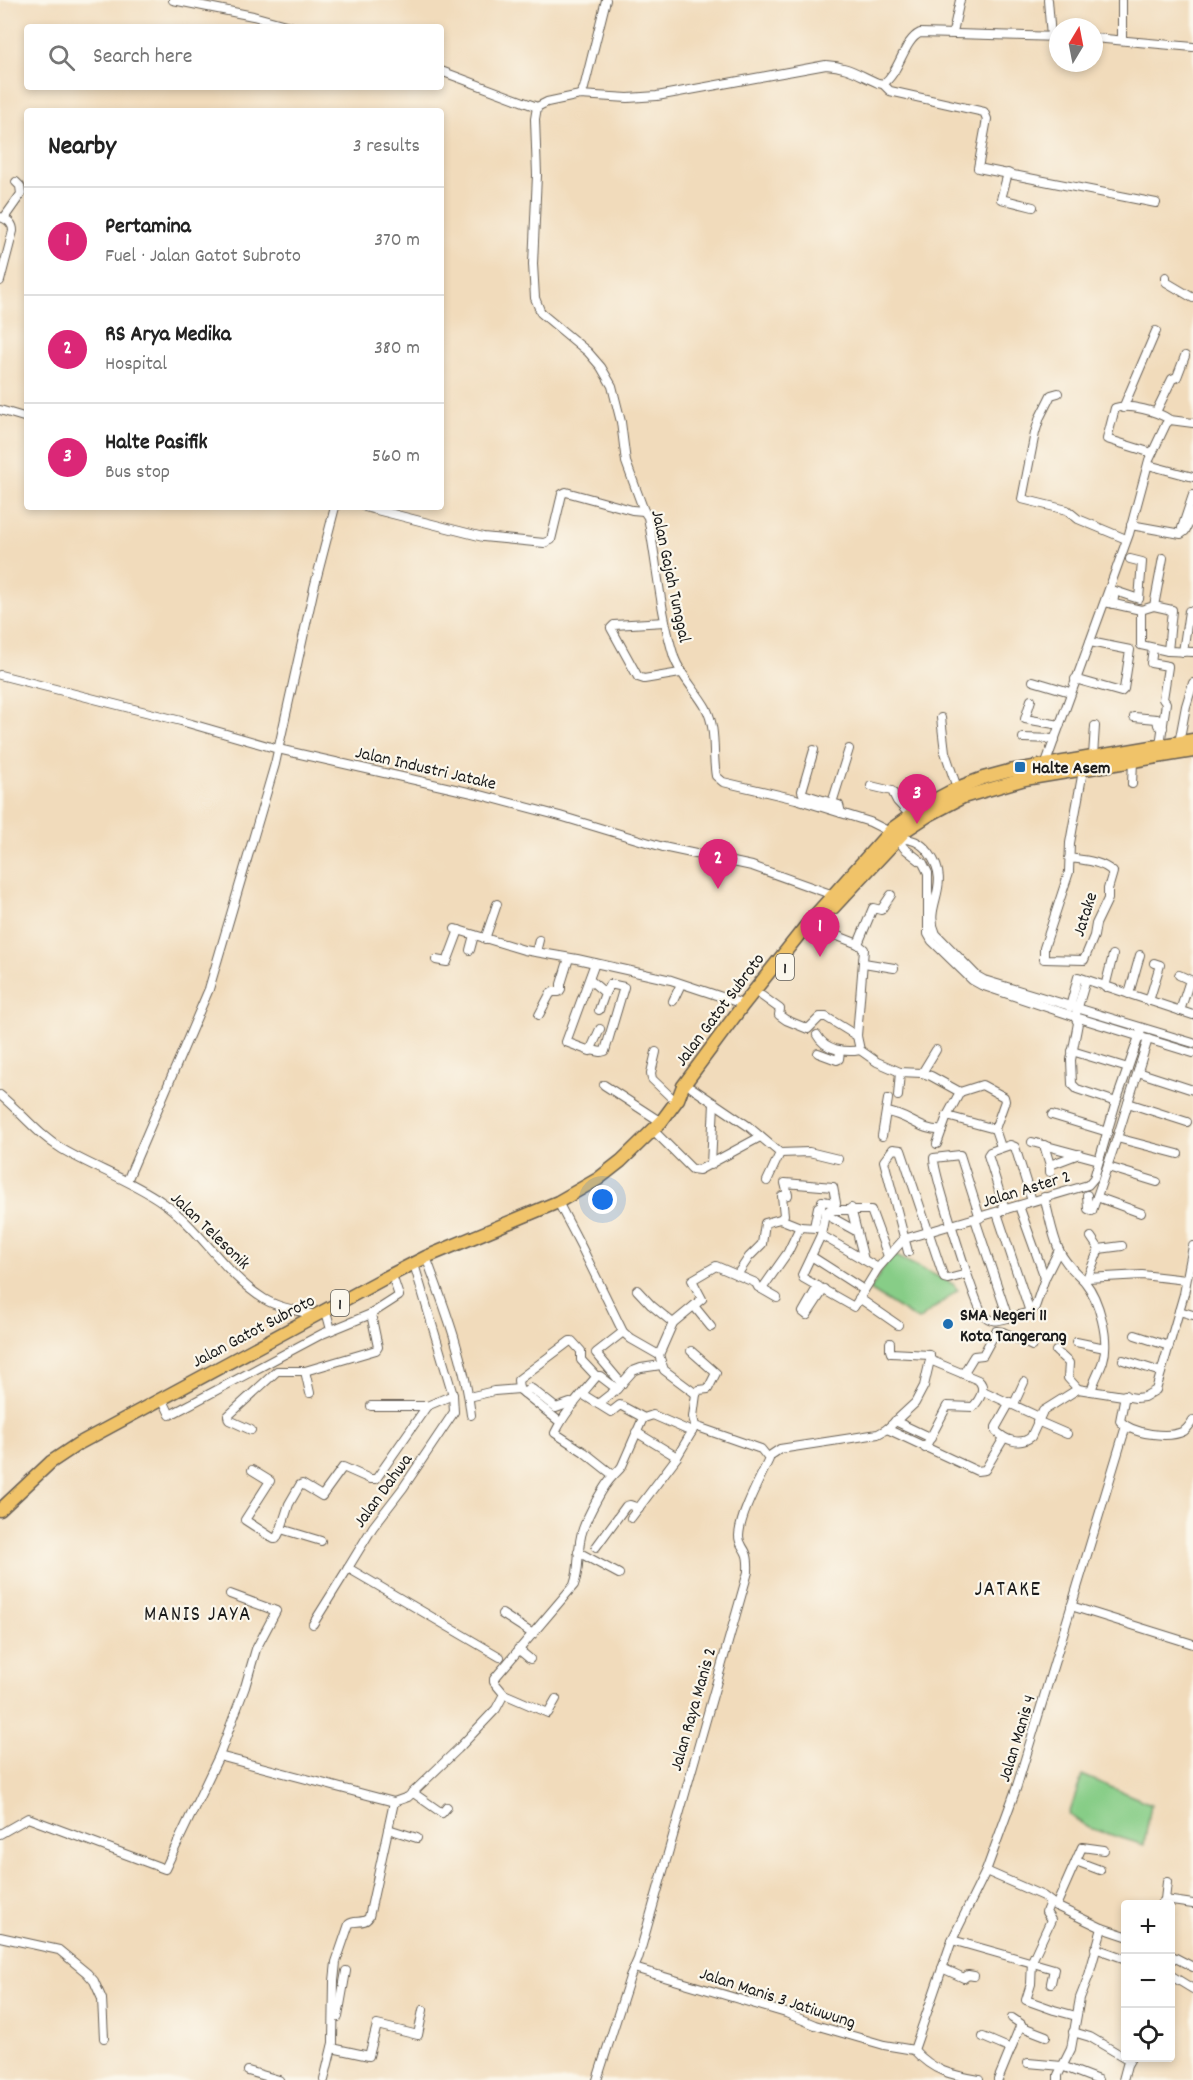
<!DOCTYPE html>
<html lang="en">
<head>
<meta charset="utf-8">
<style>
  body { margin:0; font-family:Dekko,sans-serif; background:#f2f2f2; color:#222 }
  .controls { position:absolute; right:18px; bottom:18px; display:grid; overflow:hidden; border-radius:6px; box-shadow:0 3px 9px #0003 }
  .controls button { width:54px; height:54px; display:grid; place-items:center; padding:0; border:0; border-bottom:2px solid #e0e0e0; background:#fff; color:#222; font:30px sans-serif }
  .compass { position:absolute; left:1049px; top:18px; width:54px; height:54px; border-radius:50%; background:#fff; box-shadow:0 3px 9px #0003; rotate:10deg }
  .you { position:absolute; left:603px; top:1200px; width:21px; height:21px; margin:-15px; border:4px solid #fff; border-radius:50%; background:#1a73e8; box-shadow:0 0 0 9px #1a73e833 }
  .badge { display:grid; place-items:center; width:39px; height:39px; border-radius:50%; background:#db2777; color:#fff; font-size:20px; font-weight:700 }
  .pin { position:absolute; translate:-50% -50px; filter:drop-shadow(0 2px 3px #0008) }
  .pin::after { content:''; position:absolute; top:32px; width:21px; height:18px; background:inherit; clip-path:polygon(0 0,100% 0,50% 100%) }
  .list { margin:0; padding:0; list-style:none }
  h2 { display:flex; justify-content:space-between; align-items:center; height:78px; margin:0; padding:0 24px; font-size:26px }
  h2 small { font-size:20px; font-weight:400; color:#767676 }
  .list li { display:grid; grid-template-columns:39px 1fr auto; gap:18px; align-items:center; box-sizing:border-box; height:108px; padding:0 24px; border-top:2px solid #e0e0e0 }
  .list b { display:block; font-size:22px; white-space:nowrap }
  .list p { margin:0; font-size:20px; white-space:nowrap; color:#767676 }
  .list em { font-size:20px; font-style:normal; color:#767676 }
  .icon { flex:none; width:33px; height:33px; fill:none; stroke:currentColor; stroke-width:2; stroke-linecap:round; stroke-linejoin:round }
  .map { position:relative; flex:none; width:1193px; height:2080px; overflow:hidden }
  .search { position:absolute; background:#fff; box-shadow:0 3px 9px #0003; left:24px; top:24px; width:420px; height:66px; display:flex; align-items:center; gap:15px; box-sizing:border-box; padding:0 21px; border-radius:6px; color:#767676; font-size:22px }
  .panel { position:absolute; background:#fff; box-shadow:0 3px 9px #0003; left:24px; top:108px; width:420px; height:402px; border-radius:6px }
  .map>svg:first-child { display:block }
  .green { fill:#87cd87; stroke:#527452; stroke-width:1.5 }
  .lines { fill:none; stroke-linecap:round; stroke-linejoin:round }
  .minor-casing { stroke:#675f54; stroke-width:10 }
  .highway-casing { stroke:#675f54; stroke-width:15 }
  .minor { stroke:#fff; stroke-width:8 }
  .highway { stroke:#f0c369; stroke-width:12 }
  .poi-dot { fill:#1f6fb2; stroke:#fbf7ec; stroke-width:2 }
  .labels { text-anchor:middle; stroke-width:4.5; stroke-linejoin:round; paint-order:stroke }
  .shield { fill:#fbf7ec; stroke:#5f5e5a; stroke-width:1.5 }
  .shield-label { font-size:16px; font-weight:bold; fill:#1c1c1c }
  .street-label { font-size:18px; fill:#1c1c1c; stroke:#fbf7ec }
  .poi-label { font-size:18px; font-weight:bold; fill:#1c1c1c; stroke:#fbf7ec; text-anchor:start }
  .quarter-label { font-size:21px; letter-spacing:1.5px; fill:#1c1c1c; stroke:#fbf7ec }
</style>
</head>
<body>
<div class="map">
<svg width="1193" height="2080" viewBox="0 0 1193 2080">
  <rect width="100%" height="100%" fill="#fbf7ec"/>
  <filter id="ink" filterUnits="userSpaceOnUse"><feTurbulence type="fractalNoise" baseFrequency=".0167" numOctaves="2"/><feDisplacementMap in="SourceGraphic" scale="12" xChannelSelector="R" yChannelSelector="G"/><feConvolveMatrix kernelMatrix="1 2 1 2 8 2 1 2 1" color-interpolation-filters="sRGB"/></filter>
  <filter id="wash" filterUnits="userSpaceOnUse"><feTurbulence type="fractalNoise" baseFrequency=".008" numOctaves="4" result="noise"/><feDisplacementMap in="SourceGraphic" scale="24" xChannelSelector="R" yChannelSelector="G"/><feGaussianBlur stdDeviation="1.35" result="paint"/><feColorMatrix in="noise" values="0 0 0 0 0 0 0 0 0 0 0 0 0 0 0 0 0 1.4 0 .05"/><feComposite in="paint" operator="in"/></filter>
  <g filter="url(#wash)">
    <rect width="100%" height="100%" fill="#f1dbbb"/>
    <g class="green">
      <polygon points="892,1254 953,1284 958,1290 918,1320 870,1290"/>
      <polygon points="1082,1775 1151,1804 1144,1845 1089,1828 1069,1815"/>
    </g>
  </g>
  <g filter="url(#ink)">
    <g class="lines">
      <defs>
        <g id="minor">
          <polyline points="173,0 253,16 293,27"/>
          <polyline points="1048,0 1051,37"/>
          <polyline points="953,32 960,0"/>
          <polyline points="1094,38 1193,47"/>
          <polyline points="1122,39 1122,0"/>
          <polyline points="441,71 537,107"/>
          <path d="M883,84C900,72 903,41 920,33L1058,37"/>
          <polyline points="580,95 584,88 606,0"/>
          <path d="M537,107L535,119L537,175L533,264L535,298L541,313L588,352L601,367L612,386L621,422L626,462L644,511L648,517C657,564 660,611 674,657C681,677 696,690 706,708C717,729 712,754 716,776L723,782L796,799L870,822L890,832L897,838L904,848L923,863L928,873V934L932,941L972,980L981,985L1079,1018L1193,1053"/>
          <path d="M537,107L547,102L580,95L628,98L657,96L826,65C848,66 859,75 878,83L883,84L890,91L984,112L987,119L978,168L1156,203"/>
          <polyline points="1008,173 1001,199 1033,207"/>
          <path d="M0,217C7,219 13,223 13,231L0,281"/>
          <polyline points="4,218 21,194 20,186 16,182"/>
          <polyline points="1166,277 1166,282 1193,298"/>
          <polyline points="1058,393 1051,395 1040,417 1035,433 1022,499 1067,510 1078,519 1126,539"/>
          <polyline points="1123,408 1156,331"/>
          <polyline points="0,410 27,418"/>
          <polyline points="1156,412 1172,379 1177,377 1185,356"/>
          <path d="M1152,453L1107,439L1115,408C1129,404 1158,411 1170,420"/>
          <polyline points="1148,465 1193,477"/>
          <polyline points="365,507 483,537 544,543 551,540 562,494 566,492 632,510 644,511"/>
          <polyline points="1131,525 1181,534 1185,531 1193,515"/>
          <polyline points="1182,528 1193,495"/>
          <polyline points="1105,602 1141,610 1154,606 1163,558"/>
          <polyline points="1113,604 1115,591 1139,599 1142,562 1130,559"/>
          <polyline points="1154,606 1172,610 1168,651"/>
          <polyline points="1141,610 1141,645 1168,651 1193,652"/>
          <polyline points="665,622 614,625 611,628 638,677 644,679 680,673"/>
          <polyline points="1153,648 1151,663 1168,666 1168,667 1163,699 1166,703 1160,745"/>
          <polyline points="1183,652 1189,611"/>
          <polyline points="0,675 181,721 278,749 477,794 560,816 663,847 752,866 836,896"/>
          <polyline points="1075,679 1121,692 1124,689 1130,650 1090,642"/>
          <polyline points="1033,681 1070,692"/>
          <polyline points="1031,700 1025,719 1060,725"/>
          <polyline points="1134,717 1157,719 1158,725 1163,728"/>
          <polyline points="941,718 945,752 957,788"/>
          <polyline points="1023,738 1055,739"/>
          <polyline points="1179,743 1186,706 1193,683"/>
          <polyline points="814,750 802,791 803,794 839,805 841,813"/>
          <polyline points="1093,756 1095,726"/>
          <polyline points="1044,768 1129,534 1149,460 1166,424 1170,420 1193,423"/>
          <polyline points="1132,784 1133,761"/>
          <polyline points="871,786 892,791 897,801 910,815"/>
          <polyline points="832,803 849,749"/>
          <path d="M897,838C912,839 920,841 929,853C954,886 922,905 936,934L977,976L984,980L1193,1043"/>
          <path d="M1069,858C1084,860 1101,861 1113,872L1108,889V899L1096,924L1094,936L1084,960L1044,959V948L1069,872L1070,843L1084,765"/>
          <polyline points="809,922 815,927 858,944 864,949 857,1036 860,1050 877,1062 900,1072 922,1073 931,1076 960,1092 982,1085 1004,1097 1005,1101 995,1129 1001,1147"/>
          <polyline points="455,929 524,950 577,959 671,980 737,1002 743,1005"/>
          <polyline points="485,939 497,904"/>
          <polyline points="858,944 873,908 881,910 891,895"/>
          <polyline points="470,950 474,935"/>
          <polyline points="536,952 539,940"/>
          <polyline points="436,960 447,962 459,930"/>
          <polyline points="595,963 566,1042 590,1051 600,1029"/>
          <polyline points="864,963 894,968"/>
          <polyline points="1179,975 1190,980 1180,1011"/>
          <polyline points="590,980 605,993 599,1010"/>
          <polyline points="1086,980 1075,1017 1078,1023 1071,1060 1072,1084 1077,1089 1116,1102"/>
          <polyline points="1105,987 1113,955"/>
          <polyline points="1129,994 1140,955"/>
          <polyline points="762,996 780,1009 779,1015 786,1020 808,1029 820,1017 826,1017 857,1036"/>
          <polyline points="673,1001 681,984"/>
          <polyline points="1149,1001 1160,965 1154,963"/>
          <polyline points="1070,1007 1078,977 1193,1015"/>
          <polyline points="539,1015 550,994 553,992 559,992 561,989 561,984 569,958"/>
          <path d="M817,1035C825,1050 845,1053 860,1050"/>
          <polyline points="591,1050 601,1052 605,1051 624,987 610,984 605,993"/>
          <polyline points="1072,1051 1128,1068"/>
          <polyline points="656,1052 651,1073 652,1079 676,1102"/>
          <polyline points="818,1053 837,1060 839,1059 840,1051"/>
          <polyline points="1138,1072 1193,1090"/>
          <polyline points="922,1073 936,1050"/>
          <polyline points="604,1085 661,1122"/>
          <polyline points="692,1088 748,1126 780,1153 767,1181"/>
          <path d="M0,1095C22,1113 37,1134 62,1149C94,1168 131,1180 162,1202C201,1229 224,1274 264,1299C279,1308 299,1311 316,1315"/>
          <polyline points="898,1096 900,1072"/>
          <polyline points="1128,1103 1187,1122"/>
          <path d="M886,1112C908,1114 921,1132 942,1130"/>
          <polyline points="1052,1115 1108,1132"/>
          <polyline points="947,1116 995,1129"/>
          <polyline points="654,1131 692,1169 699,1170 760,1137"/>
          <polyline points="882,1136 888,1099"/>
          <polyline points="1117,1138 1178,1154"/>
          <polyline points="1032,1142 1099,1160"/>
          <polyline points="937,1144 947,1116 960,1092"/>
          <polyline points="1044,1145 1050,1165 1050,1172"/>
          <polyline points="780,1153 809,1152 838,1159"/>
          <polyline points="711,1165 714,1103"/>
          <polyline points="1050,1165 1079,1154"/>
          <polyline points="1108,1167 1157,1182"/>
          <polyline points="127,1181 209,989 275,764 314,588 335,507"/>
          <polyline points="1087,1195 1088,1209 1092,1211 1117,1138 1148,1039"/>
          <path d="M1044,1197C1049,1214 1052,1234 1059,1250C1065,1264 1076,1272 1085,1282C1099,1299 1110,1340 1103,1361C1100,1371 1094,1380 1091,1391"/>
          <polyline points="1097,1197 1141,1213"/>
          <polyline points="558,1202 581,1246 623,1332 631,1339 659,1355 664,1370 696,1394"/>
          <polyline points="1019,1206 1045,1278"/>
          <polyline points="851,1208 864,1260"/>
          <polyline points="1005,1210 988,1155 990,1152 1010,1145 1015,1147 1032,1201"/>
          <polyline points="997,1213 1030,1312"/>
          <polyline points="825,1214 856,1231"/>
          <polyline points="781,1219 784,1215 782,1196 788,1195 785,1183 833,1187 836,1203 822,1201 821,1208 818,1207 814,1227"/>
          <path d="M975,1219L1008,1318C997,1321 991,1323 983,1314C975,1304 933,1171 934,1158L960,1155L980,1218"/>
          <polyline points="821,1235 878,1268 904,1239 1088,1185 1094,1178 1116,1102 1142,1028"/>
          <polyline points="1099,1249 1122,1246"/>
          <polyline points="908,1252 884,1161 893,1149 901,1150 944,1278 948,1279 967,1274"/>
          <polyline points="811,1256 864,1290"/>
          <path d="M426,1257C445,1308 465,1361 471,1415"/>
          <polyline points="414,1264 453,1395 454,1412 403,1488 373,1527 348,1568 500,1657"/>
          <polyline points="878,1268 854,1307 803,1278 802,1275 821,1235 825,1214 829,1210 871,1210 888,1256"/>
          <polyline points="737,1275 749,1257 762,1244 765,1223 780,1219 800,1227"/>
          <polyline points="1087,1278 1142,1275 1186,1280"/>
          <polyline points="1086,1281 1099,1249 1091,1237"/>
          <polyline points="762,1289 788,1252 800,1227 816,1228"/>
          <polyline points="637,1290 651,1305 673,1323"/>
          <polyline points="859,1298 898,1325"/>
          <polyline points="694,1306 711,1327"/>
          <polyline points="326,1311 331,1330"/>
          <polyline points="1179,1311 1193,1315"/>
          <polyline points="807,1315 803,1312 818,1286"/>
          <polyline points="807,1315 824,1289"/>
          <polyline points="1008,1318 1030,1312 1035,1307 1045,1278 1059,1250"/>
          <polyline points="1135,1335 1169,1346"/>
          <polyline points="1076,1342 1105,1348"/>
          <polyline points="691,1351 716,1373 708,1389 699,1390 696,1394"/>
          <polyline points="1056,1351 1069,1363 1068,1378 1078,1389"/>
          <polyline points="659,1355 673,1323 702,1299 692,1280 716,1266 756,1283 758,1287 777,1298"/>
          <polyline points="1123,1360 1161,1372"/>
          <polyline points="305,1371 310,1393"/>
          <polyline points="963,1374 974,1356 983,1355 996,1331 1003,1332 1032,1346"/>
          <polyline points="622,1384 596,1353 623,1332"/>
          <polyline points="983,1391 1039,1417"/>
          <polyline points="524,1393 530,1388 532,1389 556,1408 570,1403 574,1404"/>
          <polyline points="582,1394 611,1412 620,1405 644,1418 653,1415 692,1432"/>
          <path d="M1125,1395L1120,1421C1132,1434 1169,1439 1184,1431C1188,1428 1190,1425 1193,1420"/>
          <polyline points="469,1397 494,1391 519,1389"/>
          <polyline points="163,1400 170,1415 322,1334 371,1314 399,1296 392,1275"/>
          <path d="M1010,1402L996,1427V1431C1005,1440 1020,1446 1031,1437L1043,1411L1078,1389L1136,1398L1144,1397L1156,1390L1184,1294L1193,1246"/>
          <polyline points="598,1404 617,1389 633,1371 641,1368 661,1365"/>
          <polyline points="1014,1404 1024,1382"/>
          <polyline points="371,1406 427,1406 453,1395"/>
          <polyline points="895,1421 931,1438"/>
          <polyline points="1037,1421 1067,1434"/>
          <polyline points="560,1422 519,1389 518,1380 570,1341 572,1341 581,1351 581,1360 596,1376"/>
          <polyline points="887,1429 977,1471 985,1470 1004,1438"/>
          <polyline points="251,1430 229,1420 228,1416 277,1371 305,1371 376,1350 378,1347 371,1314"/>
          <polyline points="636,1432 677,1457"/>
          <path d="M925,1448L947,1406L973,1407C980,1399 987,1388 978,1380L930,1360"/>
          <polyline points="768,1457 780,1449 878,1434 887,1429 915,1403 924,1386 930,1360 930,1355 891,1353 890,1350 890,1343"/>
          <polyline points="252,1470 270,1481 245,1520 274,1539 276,1539 281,1529"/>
          <path d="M613,1475L584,1452L555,1433C565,1412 582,1394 597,1376H600L617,1389"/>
          <polyline points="631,1518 677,1457 693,1430"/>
          <polyline points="321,1541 281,1529 289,1504 300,1485 302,1484 322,1496 343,1467 370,1479 376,1479 427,1406"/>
          <polyline points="596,1547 626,1506 630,1505 639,1508"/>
          <polyline points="578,1552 619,1574"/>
          <polyline points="1071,1606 1193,1644"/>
          <polyline points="502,1614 533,1634"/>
          <polyline points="313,1624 348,1568"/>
          <polyline points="518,1649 530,1659"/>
          <path d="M556,1699L548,1713L504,1694L494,1682V1679L574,1585C581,1567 576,1548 583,1529C588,1515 603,1486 613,1476C616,1472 619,1471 622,1466L643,1418"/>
          <polyline points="219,1756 394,1802 408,1797 458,1749 496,1709 504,1694"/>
          <polyline points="412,1792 442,1813 447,1807"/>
          <polyline points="388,1829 417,1838"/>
          <polyline points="0,1834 28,1818 165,1869 219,1756 245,1687 256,1649 276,1611 230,1594"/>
          <polyline points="1076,1861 1100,1870"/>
          <polyline points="986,1871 1043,1896 1056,1906 1102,1928 1126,1936"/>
          <polyline points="1165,1900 1167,1882"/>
          <polyline points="1050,1902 1046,1912 1051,1920 1032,1961 1031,1984 1026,2000 1054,2010 1076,2016"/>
          <polyline points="1161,1904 1165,1900 1193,1904"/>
          <polyline points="1056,1906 1082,1847 1104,1850"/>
          <polyline points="0,1937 59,1950 87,1973 94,1981 102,1999 104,2038"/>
          <polyline points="952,1940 1054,1969 1051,1983"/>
          <polyline points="1095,1948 1126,1959"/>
          <polyline points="1170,1955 1193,1967"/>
          <polyline points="634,1968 786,2013 815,2025 884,2045 914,2050"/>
          <polyline points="942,1968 964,1978 968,1975 974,1976"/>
          <polyline points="1170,1975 1193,1989"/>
          <polyline points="338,2017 346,1971"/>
          <polyline points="1020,2026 1046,2036"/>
          <polyline points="1073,2032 1090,2037 1129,2060"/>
          <polyline points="983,2037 1011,2049"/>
          <path d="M333,2041L334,1981L336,1962L349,1924C355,1919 364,1925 369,1917L394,1802"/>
          <polyline points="332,2048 369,2056 377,2025 418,2035 423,2010"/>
          <polyline points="914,2050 952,1940 986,1871 1016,1789 1126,1426"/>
          <path d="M914,2050C934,2072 952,2075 979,2080"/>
          <polyline points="1028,2063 1062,2066 1098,2080"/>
          <polyline points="248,2071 279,2080"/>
          <polyline points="324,2080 333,2043"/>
          <path d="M597,2080L630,1977L638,1959L748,1572C748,1566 749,1559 746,1553C743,1546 739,1544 739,1536C740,1514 760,1479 769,1459L761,1449L695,1426L693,1417L696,1394"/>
          <polyline points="998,2080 1021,2024 1012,2018"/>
          <polyline points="1058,2080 1058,2075 1071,2049 1080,1998 1089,1975 1102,1928"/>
          <polyline points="1123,2080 1127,2065 1131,2058"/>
        </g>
        <g id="highway">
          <polyline points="833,908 906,830 929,815 963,797 1025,779 1193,751"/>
          <polyline points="0,1510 51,1462 78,1444 383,1279 426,1257 558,1202 598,1179 621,1161 661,1122 678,1099 683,1086 743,1005 809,922 893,828 925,805 957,788 983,778 1009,771 1193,740"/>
        </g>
      </defs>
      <use href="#minor" class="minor-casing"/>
      <use href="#highway" class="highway-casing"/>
      <use href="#minor" class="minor"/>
      <use href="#highway" class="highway"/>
    </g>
  </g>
  <g class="poi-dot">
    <rect x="1014" y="761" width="12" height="12" rx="3"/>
    <circle cx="948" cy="1324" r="6"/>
  </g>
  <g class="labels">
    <g class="shield">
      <rect x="776" y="954" width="18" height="26" rx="4.5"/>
      <rect x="331" y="1290" width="18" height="26" rx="4.5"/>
    </g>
    <g class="shield-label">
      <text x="785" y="973">1</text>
      <text x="340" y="1309">1</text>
    </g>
    <g class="street-label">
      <text transform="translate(672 576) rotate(78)" y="6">Jalan Gajah Tunggal</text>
      <text transform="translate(426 767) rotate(13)" y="6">Jalan Industri Jatake</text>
      <text transform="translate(1084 914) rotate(-72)" y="6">Jatake</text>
      <text transform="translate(719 1009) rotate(-53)" y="6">Jalan Gatot Subroto</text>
      <text transform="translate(1026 1188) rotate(-17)" y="6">Jalan Aster 2</text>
      <text transform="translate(211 1230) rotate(44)" y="6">Jalan Telesonik</text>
      <text transform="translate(253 1330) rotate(-28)" y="6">Jalan Gatot Subroto</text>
      <text transform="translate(382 1490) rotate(-54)" y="6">Jalan Dahwa</text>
      <text transform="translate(692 1709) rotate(-74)" y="6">Jalan Raya Manis 2</text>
      <text transform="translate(1016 1738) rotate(-73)" y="6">Jalan Manis 4</text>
      <text transform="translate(778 1997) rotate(18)" y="6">Jalan Manis 3 Jatiuwung</text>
    </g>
    <g class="poi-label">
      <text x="1032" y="773">Halte Asem</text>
      <text x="960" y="1320">SMA Negeri 11<tspan x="960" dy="21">Kota Tangerang</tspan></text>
    </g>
    <g class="quarter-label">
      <text x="1008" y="1595">JATAKE</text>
      <text x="198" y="1620">MANIS JAYA</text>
    </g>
  </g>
</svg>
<div class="controls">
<button>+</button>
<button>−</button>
<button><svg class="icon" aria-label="locate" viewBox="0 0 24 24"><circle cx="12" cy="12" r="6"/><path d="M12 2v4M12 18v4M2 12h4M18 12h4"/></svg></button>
</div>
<svg class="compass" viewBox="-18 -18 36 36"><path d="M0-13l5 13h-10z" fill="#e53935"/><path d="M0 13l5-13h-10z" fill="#767676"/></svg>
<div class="you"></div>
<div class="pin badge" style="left:820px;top:957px">1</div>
<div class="pin badge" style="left:718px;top:889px">2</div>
<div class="pin badge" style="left:917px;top:824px">3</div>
<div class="search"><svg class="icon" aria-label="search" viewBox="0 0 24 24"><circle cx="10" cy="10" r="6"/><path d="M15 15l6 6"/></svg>Search here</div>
<section class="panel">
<h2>Nearby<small>3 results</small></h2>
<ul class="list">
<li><span class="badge">1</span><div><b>Pertamina</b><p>Fuel · Jalan Gatot Subroto</p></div><em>370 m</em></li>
<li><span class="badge">2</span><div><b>RS Arya Medika</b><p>Hospital</p></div><em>380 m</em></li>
<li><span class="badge">3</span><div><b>Halte Pasifik</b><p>Bus stop</p></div><em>560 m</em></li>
</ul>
</section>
</div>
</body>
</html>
